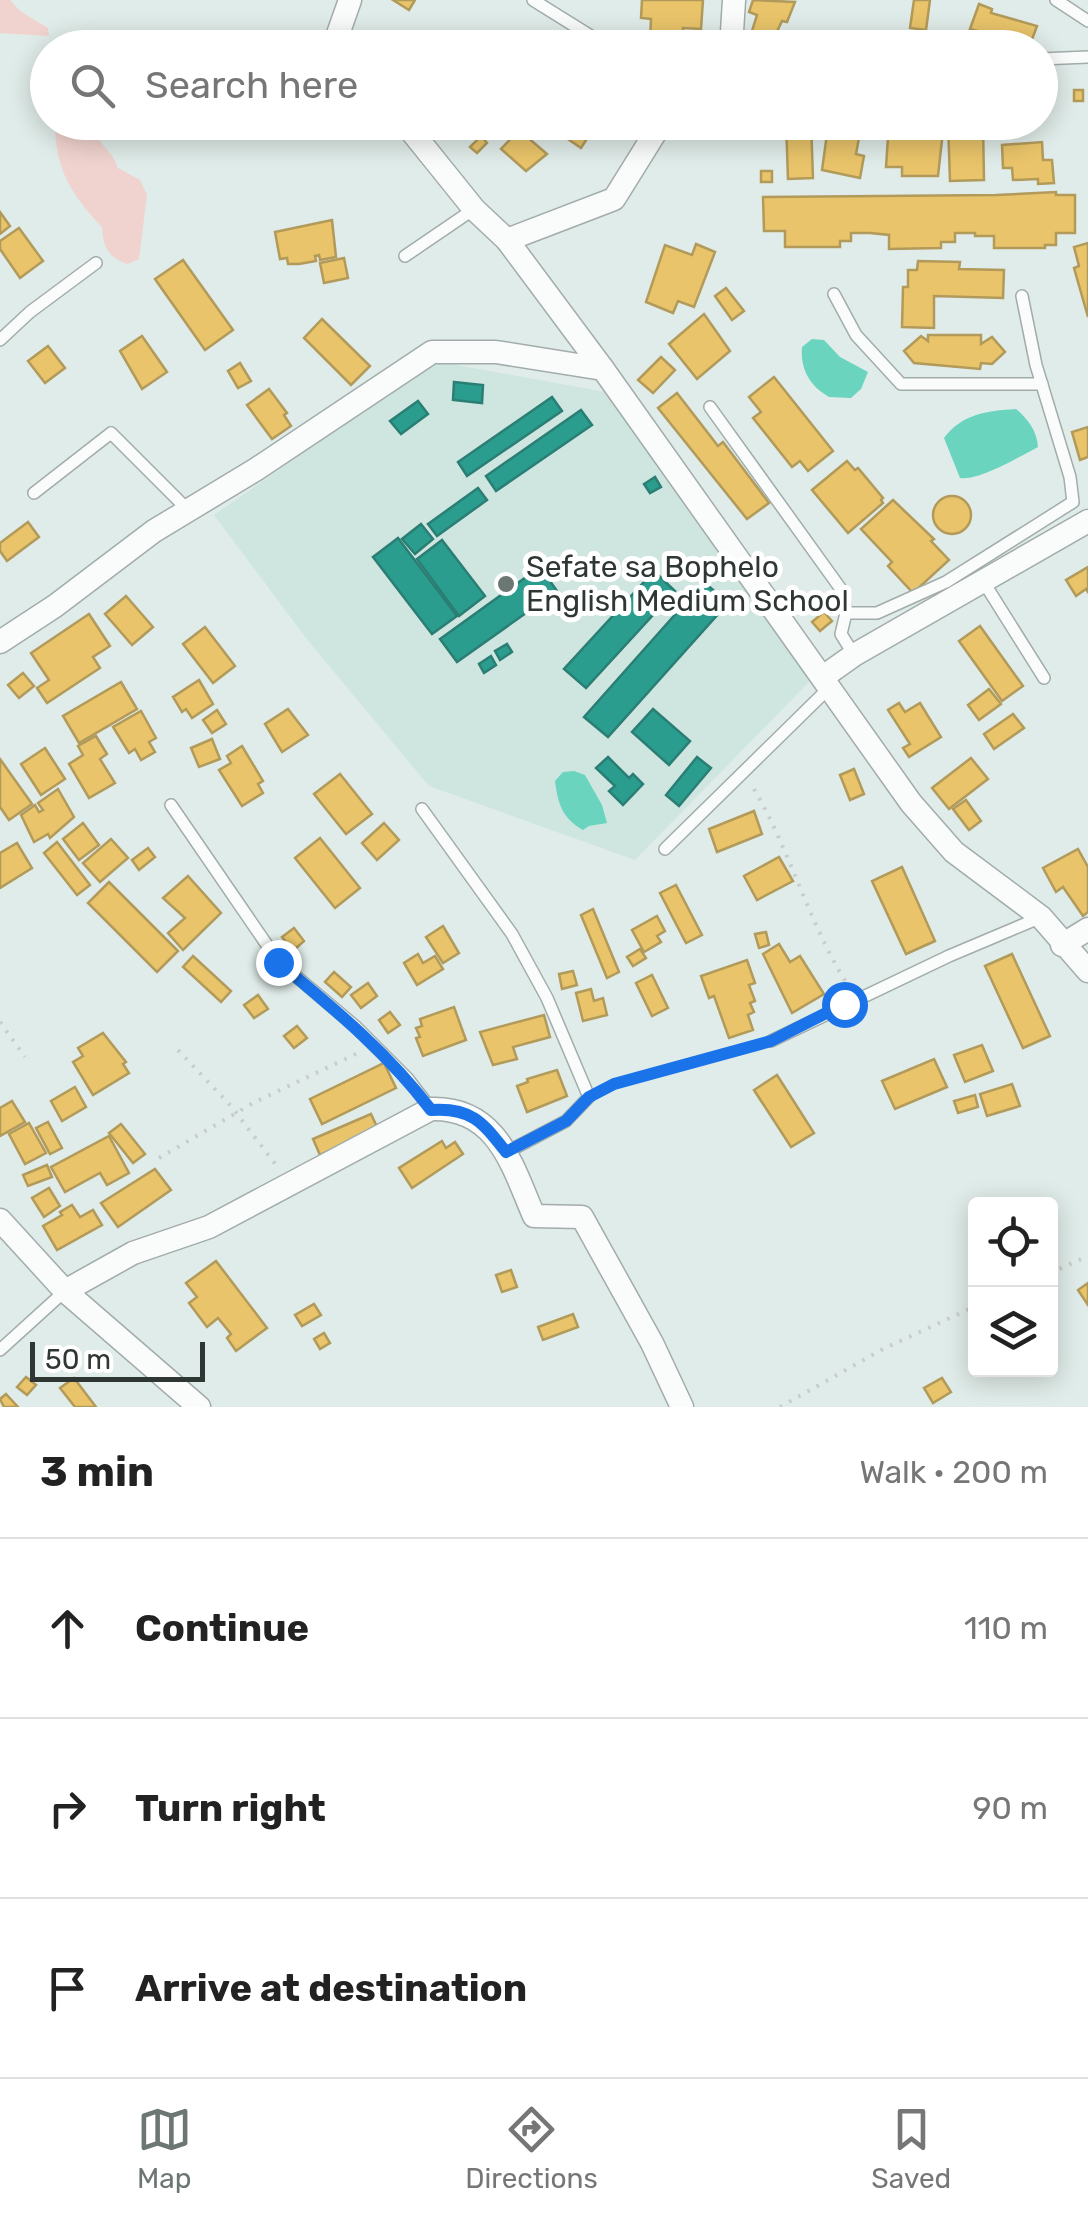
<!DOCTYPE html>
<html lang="en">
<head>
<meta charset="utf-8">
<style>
  body { margin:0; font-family:Rubik,sans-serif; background:#f6f6f6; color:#222 }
  .controls { position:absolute; right:30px; bottom:30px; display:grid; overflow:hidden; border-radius:10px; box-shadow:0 5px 25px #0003 }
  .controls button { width:90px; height:90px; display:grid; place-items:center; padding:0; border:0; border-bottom:2px solid #e0e0e0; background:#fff; color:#222; font:50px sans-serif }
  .scale { position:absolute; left:30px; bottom:25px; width:175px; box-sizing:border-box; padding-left:10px; border:5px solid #2e3734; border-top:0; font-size:28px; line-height:35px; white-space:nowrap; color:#2e3734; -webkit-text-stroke:8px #fff; paint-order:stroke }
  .stop { position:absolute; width:30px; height:30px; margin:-22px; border:8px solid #1a73e8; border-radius:50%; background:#fff }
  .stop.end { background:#1a73e8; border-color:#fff; box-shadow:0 2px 10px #0008 }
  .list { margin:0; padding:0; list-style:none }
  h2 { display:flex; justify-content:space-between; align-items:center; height:130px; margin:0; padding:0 40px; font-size:42px }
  h2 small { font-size:32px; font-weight:400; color:#767676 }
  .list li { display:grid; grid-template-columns:65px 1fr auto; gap:30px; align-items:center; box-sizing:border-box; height:180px; padding:0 40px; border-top:2px solid #e0e0e0 }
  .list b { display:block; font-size:38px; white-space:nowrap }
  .list em { font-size:32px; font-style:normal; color:#767676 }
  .icon { flex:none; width:55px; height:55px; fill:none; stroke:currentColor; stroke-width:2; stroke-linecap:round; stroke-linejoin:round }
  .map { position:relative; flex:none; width:1088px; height:1407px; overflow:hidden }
  .search { position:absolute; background:#fff; box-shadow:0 5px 25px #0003; left:30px; right:30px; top:30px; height:110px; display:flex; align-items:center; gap:25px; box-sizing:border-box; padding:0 35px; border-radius:55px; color:#767676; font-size:38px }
  .sheet { height:670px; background:#fff }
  nav { display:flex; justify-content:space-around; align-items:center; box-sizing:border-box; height:140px; border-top:2px solid #e0e0e0; background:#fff; font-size:28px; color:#767676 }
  nav a { display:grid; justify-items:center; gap:5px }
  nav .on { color:#6c7673 }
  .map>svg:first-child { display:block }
  .built { fill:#cfe6e0 }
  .green { fill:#f0d3ce }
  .water { fill:#6ad4bf }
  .homes { fill:#e9c46a; stroke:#b19a5a; stroke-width:2.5 }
  .schools { fill:#2a9d8f; stroke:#2b7e74; stroke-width:2.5 }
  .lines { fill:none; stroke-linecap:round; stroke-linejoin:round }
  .lane-casing { stroke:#a2acaa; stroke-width:14 }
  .street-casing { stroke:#a2acaa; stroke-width:25 }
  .path { stroke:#c8ccca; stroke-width:4; stroke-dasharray:2.5 8; stroke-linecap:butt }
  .lane { stroke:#fafcfc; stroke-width:11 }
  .street { stroke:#fafcfc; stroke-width:22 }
  .route { stroke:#1a73e8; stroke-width:12 }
  .poi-dot { fill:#6c7673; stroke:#fff; stroke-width:4 }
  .labels { text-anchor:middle; stroke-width:10; stroke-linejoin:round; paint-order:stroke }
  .poi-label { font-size:30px; fill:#2e3734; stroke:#fff; text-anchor:start }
</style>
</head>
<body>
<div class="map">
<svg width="1088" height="1407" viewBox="0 0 1088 1407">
  <rect width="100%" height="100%" fill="#e0ece9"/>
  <polygon class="built" points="435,361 611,393 811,680 635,860 429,786 306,638 214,515"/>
  <g class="green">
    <polygon points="0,0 10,0 20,11 48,28 49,36 0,33"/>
    <path d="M55,123H92C99,149 111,147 118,168L140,180L147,195L139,259L127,264C108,257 103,247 102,227C71,194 55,169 55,123Z"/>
  </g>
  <g class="water">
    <path d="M812,339L824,340L840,357L868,372L861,389L851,398L829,397C810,386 800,369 802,347Z"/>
    <path d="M1016,409C1028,419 1037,431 1038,447C1019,457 979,481 960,478L944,438C962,414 986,411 1016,409Z"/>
    <path d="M574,771L585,775L602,805L607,823L589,826L583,830C562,818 558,804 555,781L563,772Z"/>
  </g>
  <g class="homes">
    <polygon points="393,0 415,0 409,10"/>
    <polygon points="642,0 703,0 701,29 683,28 683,37 669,36 669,41 650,41 651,19 641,18"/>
    <polygon points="753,0 795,2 787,22 782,21 774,38 752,31 757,15 749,12"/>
    <polygon points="914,0 930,0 926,30 910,28"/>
    <polygon points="979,4 992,9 991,13 1037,26 1030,45 970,29"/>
    <rect x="1074" y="90" width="9" height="11"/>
    <polygon points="537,122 584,122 583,125 590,134 581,148 562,135 559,138"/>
    <polygon points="786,122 811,122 813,178 788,179"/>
    <polygon points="829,122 862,122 856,154 864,156 860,178 822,170 827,134 831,135 832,128 828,127"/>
    <polygon points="889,122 944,122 938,176 902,176 902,167 886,167"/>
    <polygon points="948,122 983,122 984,180 950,181"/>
    <polygon points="519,130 547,154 526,171 501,149"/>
    <polygon points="481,136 487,143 477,153 470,147"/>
    <polygon points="1042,142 1043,160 1052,160 1054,183 1038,184 1038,179 1013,180 1012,168 1003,168 1002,145"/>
    <rect x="761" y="171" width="11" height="11"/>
    <polygon points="1056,192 1056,195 1075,195 1075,233 1056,233 1056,245 1045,245 1045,248 994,248 994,236 975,236 975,233 955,233 955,242 941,242 941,248 889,249 889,235 870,233 851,233 851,241 840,241 840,247 785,247 785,231 764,231 763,197 996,195"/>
    <polygon points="0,212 10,226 0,234"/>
    <polygon points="332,220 336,257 320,260 319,255 315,256 316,261 299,264 288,264 287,258 280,259 275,232"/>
    <polygon points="19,228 43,261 20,278 0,249 0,241"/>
    <polygon points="1088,243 1088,317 1074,268 1079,266 1074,247"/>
    <polygon points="696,244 715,252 694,307 678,301 673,313 646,302 665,245 692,255"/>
    <polygon points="344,258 348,278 324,283 320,263"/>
    <polygon points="183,260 233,330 205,350 155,279"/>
    <polygon points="918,261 960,262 959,269 1004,270 1003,298 934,296 934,328 902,327 903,287 908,287 908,270 917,270"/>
    <polygon points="726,288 744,311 732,320 715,296"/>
    <polygon points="704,314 730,351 697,379 669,344"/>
    <polygon points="322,319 370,366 351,385 304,338"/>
    <polygon points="928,335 981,335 981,344 992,337 1005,352 992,364 981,363 980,369 914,363 904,351 921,336 928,341"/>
    <polygon points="142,336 167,372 142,389 120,351"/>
    <polygon points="48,346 65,368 45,383 28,361"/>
    <polygon points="661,357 675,370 653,393 638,380"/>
    <polygon points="240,363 251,381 238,388 228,371"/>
    <polygon points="774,377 833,451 808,471 800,461 792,467 753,418 761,412 749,397"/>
    <polygon points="269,389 287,413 284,415 291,426 272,439 247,405"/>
    <polygon points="677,393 718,446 723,442 769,503 747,519 658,408"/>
    <polygon points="1088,427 1088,457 1080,460 1072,432"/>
    <polygon points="847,461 855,470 858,468 883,498 881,500 883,503 848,533 812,490"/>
    <circle cx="952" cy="515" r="19"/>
    <polygon points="893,500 934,539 931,541 949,560 913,593 888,566 892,562 861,529"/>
    <polygon points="28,522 39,537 7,561 0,551 0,543"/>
    <polygon points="1088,567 1088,592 1086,589 1076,596 1066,580"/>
    <polygon points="126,596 153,627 132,645 105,614"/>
    <polygon points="824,612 832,621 820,631 812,622"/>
    <polygon points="89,614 110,646 93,657 100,668 47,703 37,688 49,680 31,653"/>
    <polygon points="980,626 1023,686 1002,701 959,641"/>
    <polygon points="205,627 235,666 213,683 183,644"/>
    <polygon points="23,673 34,686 19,698 8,685"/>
    <polygon points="199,680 213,704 192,718 186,709 182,712 173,697"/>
    <polygon points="121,682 137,709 79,743 63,716"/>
    <polygon points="989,689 1001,704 979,720 968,705"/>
    <polygon points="899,703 905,712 920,703 941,737 909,757 903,748 910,744 888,710"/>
    <polygon points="288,709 308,735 282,752 265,724"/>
    <polygon points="217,710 226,724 212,733 203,720"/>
    <polygon points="141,711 156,738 149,742 155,752 141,760 135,749 129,753 113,727"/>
    <polygon points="1013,714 1024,728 994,749 984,734"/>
    <polygon points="96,736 107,754 100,759 115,783 89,798 69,764 83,755 78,746"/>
    <polygon points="212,739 220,759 199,767 191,748"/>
    <polygon points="242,746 263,781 258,784 263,793 242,806 219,770 231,763 227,756"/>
    <polygon points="45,748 65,779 41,795 21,764"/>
    <polygon points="971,758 988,779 949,809 932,788"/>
    <polygon points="0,759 32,804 9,820 0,807"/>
    <polygon points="854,769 864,794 850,800 840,775"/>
    <polygon points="340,774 372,814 346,834 314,794"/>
    <polygon points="58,789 74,817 50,838 48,834 34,842 21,815 35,805 39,812 43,810 38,803"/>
    <polygon points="966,800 981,821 969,830 953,809"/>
    <polygon points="754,811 762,834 717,852 709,829"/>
    <polygon points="83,823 99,845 79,860 63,839"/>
    <polygon points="384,823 399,840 377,860 362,843"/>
    <polygon points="320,838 360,888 335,908 295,858"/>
    <polygon points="111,839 128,858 100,882 83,863"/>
    <polygon points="57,842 90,885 77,895 44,853"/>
    <polygon points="17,843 32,868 0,888 0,853"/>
    <polygon points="148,848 155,857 139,870 132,860"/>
    <polygon points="1078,849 1088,867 1088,912 1083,916 1063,887 1056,892 1043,868"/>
    <polygon points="779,857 793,881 757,900 744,876"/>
    <polygon points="902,867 935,941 906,954 872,881"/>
    <polygon points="188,876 221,913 183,950 168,933 185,918 163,898"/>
    <polygon points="109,882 178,951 157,972 88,903"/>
    <polygon points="676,885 702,935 686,943 660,893"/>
    <polygon points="593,909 619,972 607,978 581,915"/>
    <polygon points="657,916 665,931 657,936 661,942 644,952 632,930"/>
    <polygon points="443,926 459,953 443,963 426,937"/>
    <polygon points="294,928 304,941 293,951 282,937"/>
    <polygon points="766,932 769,945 759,948 755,934"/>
    <polygon points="779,944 790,962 800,956 824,994 792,1013 763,954"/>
    <polygon points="640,949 646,958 633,966 627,957"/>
    <polygon points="418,954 423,963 435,956 443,969 417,985 404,963"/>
    <polygon points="1012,954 1050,1036 1023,1048 985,966"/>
    <polygon points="193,956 231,991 221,1002 183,967"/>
    <polygon points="747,960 755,983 749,985 755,1001 750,1003 754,1012 748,1015 753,1030 729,1038 714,996 709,998 701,976"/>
    <polygon points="573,971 577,985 562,989 559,974"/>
    <polygon points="334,972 351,987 342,997 325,982"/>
    <polygon points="652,975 668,1008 652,1016 636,983"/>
    <polygon points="368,983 377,996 361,1008 351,995"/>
    <polygon points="591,989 594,1001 603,998 607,1015 583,1021 576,993"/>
    <polygon points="258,995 268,1009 254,1018 244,1005"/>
    <polygon points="454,1007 466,1040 423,1056 416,1038 420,1037 416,1028 422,1026 420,1019"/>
    <polygon points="390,1012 400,1025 388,1033 379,1020"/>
    <polygon points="544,1015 550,1037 513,1047 517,1059 493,1065 480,1032"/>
    <polygon points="297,1026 307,1038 294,1048 284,1036"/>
    <polygon points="103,1033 126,1062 123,1064 129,1073 93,1095 73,1062 83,1056 78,1048"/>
    <polygon points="982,1045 993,1071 965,1082 954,1055"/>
    <polygon points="934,1059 947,1087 895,1109 882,1081"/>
    <polygon points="384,1063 396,1088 322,1124 310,1099"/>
    <polygon points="557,1070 567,1096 527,1112 517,1086 528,1082 527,1079"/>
    <polygon points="777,1075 814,1133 791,1147 754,1090"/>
    <polygon points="1012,1084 1020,1106 987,1116 980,1094"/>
    <polygon points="75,1087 86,1107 62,1121 51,1101"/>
    <polygon points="975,1095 978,1107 958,1113 954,1101"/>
    <polygon points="12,1101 25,1122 0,1136 0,1108"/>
    <polygon points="371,1114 378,1129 320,1155 313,1139"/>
    <polygon points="48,1122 62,1148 50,1154 36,1128"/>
    <polygon points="29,1123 46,1153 25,1164 9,1134"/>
    <polygon points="121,1124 145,1154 133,1163 109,1133"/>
    <polygon points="109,1136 129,1173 107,1185 100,1173 65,1192 51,1167"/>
    <polygon points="442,1141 446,1148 455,1142 463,1154 412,1188 399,1168"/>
    <polygon points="47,1165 52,1177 28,1186 23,1175"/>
    <polygon points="155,1169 171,1190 118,1227 101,1203"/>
    <polygon points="49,1188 60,1206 44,1217 32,1198"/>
    <polygon points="72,1205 80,1217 93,1210 102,1225 57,1250 43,1226 62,1215 60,1212"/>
    <polygon points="216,1261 267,1328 236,1351 227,1338 231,1334 218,1318 207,1327 189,1303 197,1297 186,1283"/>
    <polygon points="511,1270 517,1287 502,1292 496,1275"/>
    <polygon points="1088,1283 1088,1305 1078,1290"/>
    <polygon points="314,1304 321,1315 302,1326 295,1315"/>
    <polygon points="573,1314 578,1327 543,1340 538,1327"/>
    <polygon points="324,1333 330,1343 320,1349 314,1339"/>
    <polygon points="26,1377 36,1385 27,1395 17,1387"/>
    <polygon points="74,1378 96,1407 75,1407 60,1388"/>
    <polygon points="942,1378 951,1392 933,1403 924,1388"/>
    <polygon points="6,1394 18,1407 4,1407 0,1399"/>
  </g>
  <g class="schools">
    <polygon points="454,382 483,385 482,403 453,400"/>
    <polygon points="552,397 562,411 467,476 458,462"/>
    <polygon points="418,401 428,414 401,434 390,421"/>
    <polygon points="581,410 592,425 496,491 486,476"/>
    <polygon points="655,477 661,487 650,493 644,484"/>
    <polygon points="478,488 487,500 437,536 428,524"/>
    <polygon points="421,524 433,539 415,554 402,539"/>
    <polygon points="398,538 457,616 432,634 373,557"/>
    <polygon points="442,540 485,596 459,616 417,559"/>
    <polygon points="540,567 557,591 457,662 440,639"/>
    <polygon points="654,571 675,591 586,688 564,669"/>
    <polygon points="704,582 728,603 608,737 584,717"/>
    <polygon points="507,644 512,652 500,660 495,651"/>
    <polygon points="491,656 496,665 484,673 479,664"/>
    <polygon points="653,709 690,741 669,765 632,732"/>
    <polygon points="608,757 629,778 633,774 643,784 623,805 609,791 615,786 596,768"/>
    <polygon points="697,757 711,768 679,806 666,795"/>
  </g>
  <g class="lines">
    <defs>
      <g id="lane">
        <polyline points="533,0 610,48"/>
        <polyline points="1056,0 1088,21"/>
        <polyline points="1040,59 1088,57"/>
        <polyline points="405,256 474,209"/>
        <polyline points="834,294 856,335 901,384 1042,384"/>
        <polyline points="0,340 30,312 96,263"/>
        <polyline points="710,407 843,592 846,613 841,634 854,655"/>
        <polyline points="34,493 111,433 188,510"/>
        <polyline points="983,581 1044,678"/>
        <polyline points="846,613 877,613 946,582 1073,502 1070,477 1036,365 1022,296"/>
        <polyline points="171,805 278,961 355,1026 408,1079 431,1109"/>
        <polyline points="422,809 512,934 547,998 589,1097 566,1121 507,1152"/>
        <polyline points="665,849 830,687"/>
        <polyline points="771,1041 949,956 1039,918"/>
        <polyline points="0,1350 65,1291"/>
      </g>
      <g id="street">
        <polyline points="348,48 338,34 350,0"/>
        <polyline points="731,48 734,0"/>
        <polyline points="404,122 474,209 507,240 603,369 911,803 954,852 1041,917 1088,971"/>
        <polyline points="507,240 614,199 662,122"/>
        <polyline points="0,642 55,606 154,531 255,470 432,352 496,352 603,369"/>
        <polyline points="823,677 854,655 1088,521"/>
        <polyline points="1062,945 1088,929"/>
        <polyline points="0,1220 65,1291 199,1407"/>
        <path d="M65,1291L133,1253L209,1227L431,1109C497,1107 512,1165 534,1216L582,1217L652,1343L682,1407"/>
      </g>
    </defs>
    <use href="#lane" class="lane-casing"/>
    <use href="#street" class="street-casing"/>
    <g class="path">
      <path d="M754,789C791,852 809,925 849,987"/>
      <polyline points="0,1022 25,1057"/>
      <polyline points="178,1050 231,1106 276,1165"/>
      <polyline points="602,1090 756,1045"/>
      <polyline points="159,1158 255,1102 356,1054"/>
      <polyline points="1050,1273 1088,1256"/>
      <polyline points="780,1407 883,1349 976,1306"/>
    </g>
    <use href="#lane" class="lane"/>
    <use href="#street" class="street"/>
  </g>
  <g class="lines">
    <path class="route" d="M278,962C333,1008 387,1052 431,1110C472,1107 483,1123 506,1152L566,1121L589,1097L614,1084L771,1041L844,1004"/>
  </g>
  <circle class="poi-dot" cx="506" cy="584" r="10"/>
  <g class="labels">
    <g class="poi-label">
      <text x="526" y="577">Sefate sa Bophelo<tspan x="526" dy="34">English Medium School</tspan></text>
    </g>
  </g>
</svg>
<div class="controls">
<button><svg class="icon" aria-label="locate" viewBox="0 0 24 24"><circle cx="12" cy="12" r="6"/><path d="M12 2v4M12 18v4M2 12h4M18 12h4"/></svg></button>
<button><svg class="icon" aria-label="layers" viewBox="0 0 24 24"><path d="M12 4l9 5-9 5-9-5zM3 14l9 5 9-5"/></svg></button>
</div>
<div class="scale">50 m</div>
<div class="stop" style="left:844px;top:1004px"></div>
<div class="stop end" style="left:278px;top:962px"></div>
<div class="search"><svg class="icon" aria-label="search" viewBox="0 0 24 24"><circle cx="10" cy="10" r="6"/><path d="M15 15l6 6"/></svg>Search here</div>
</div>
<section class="sheet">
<h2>3 min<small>Walk · 200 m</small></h2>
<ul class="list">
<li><svg class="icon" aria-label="ahead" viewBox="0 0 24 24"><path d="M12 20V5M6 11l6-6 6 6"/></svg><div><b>Continue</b></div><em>110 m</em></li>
<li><svg class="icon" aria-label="right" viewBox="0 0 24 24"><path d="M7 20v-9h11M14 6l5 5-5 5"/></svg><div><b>Turn right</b></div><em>90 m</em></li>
<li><svg class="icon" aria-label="arrive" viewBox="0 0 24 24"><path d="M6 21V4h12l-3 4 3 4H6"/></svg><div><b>Arrive at destination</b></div></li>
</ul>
</section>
<nav>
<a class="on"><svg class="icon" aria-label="map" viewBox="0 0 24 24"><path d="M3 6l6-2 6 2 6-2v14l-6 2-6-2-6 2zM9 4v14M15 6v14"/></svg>Map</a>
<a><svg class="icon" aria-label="directions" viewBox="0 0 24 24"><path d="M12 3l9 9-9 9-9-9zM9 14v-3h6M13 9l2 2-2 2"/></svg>Directions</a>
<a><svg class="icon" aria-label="saved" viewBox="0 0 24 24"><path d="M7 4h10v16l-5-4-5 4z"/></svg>Saved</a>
</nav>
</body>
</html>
